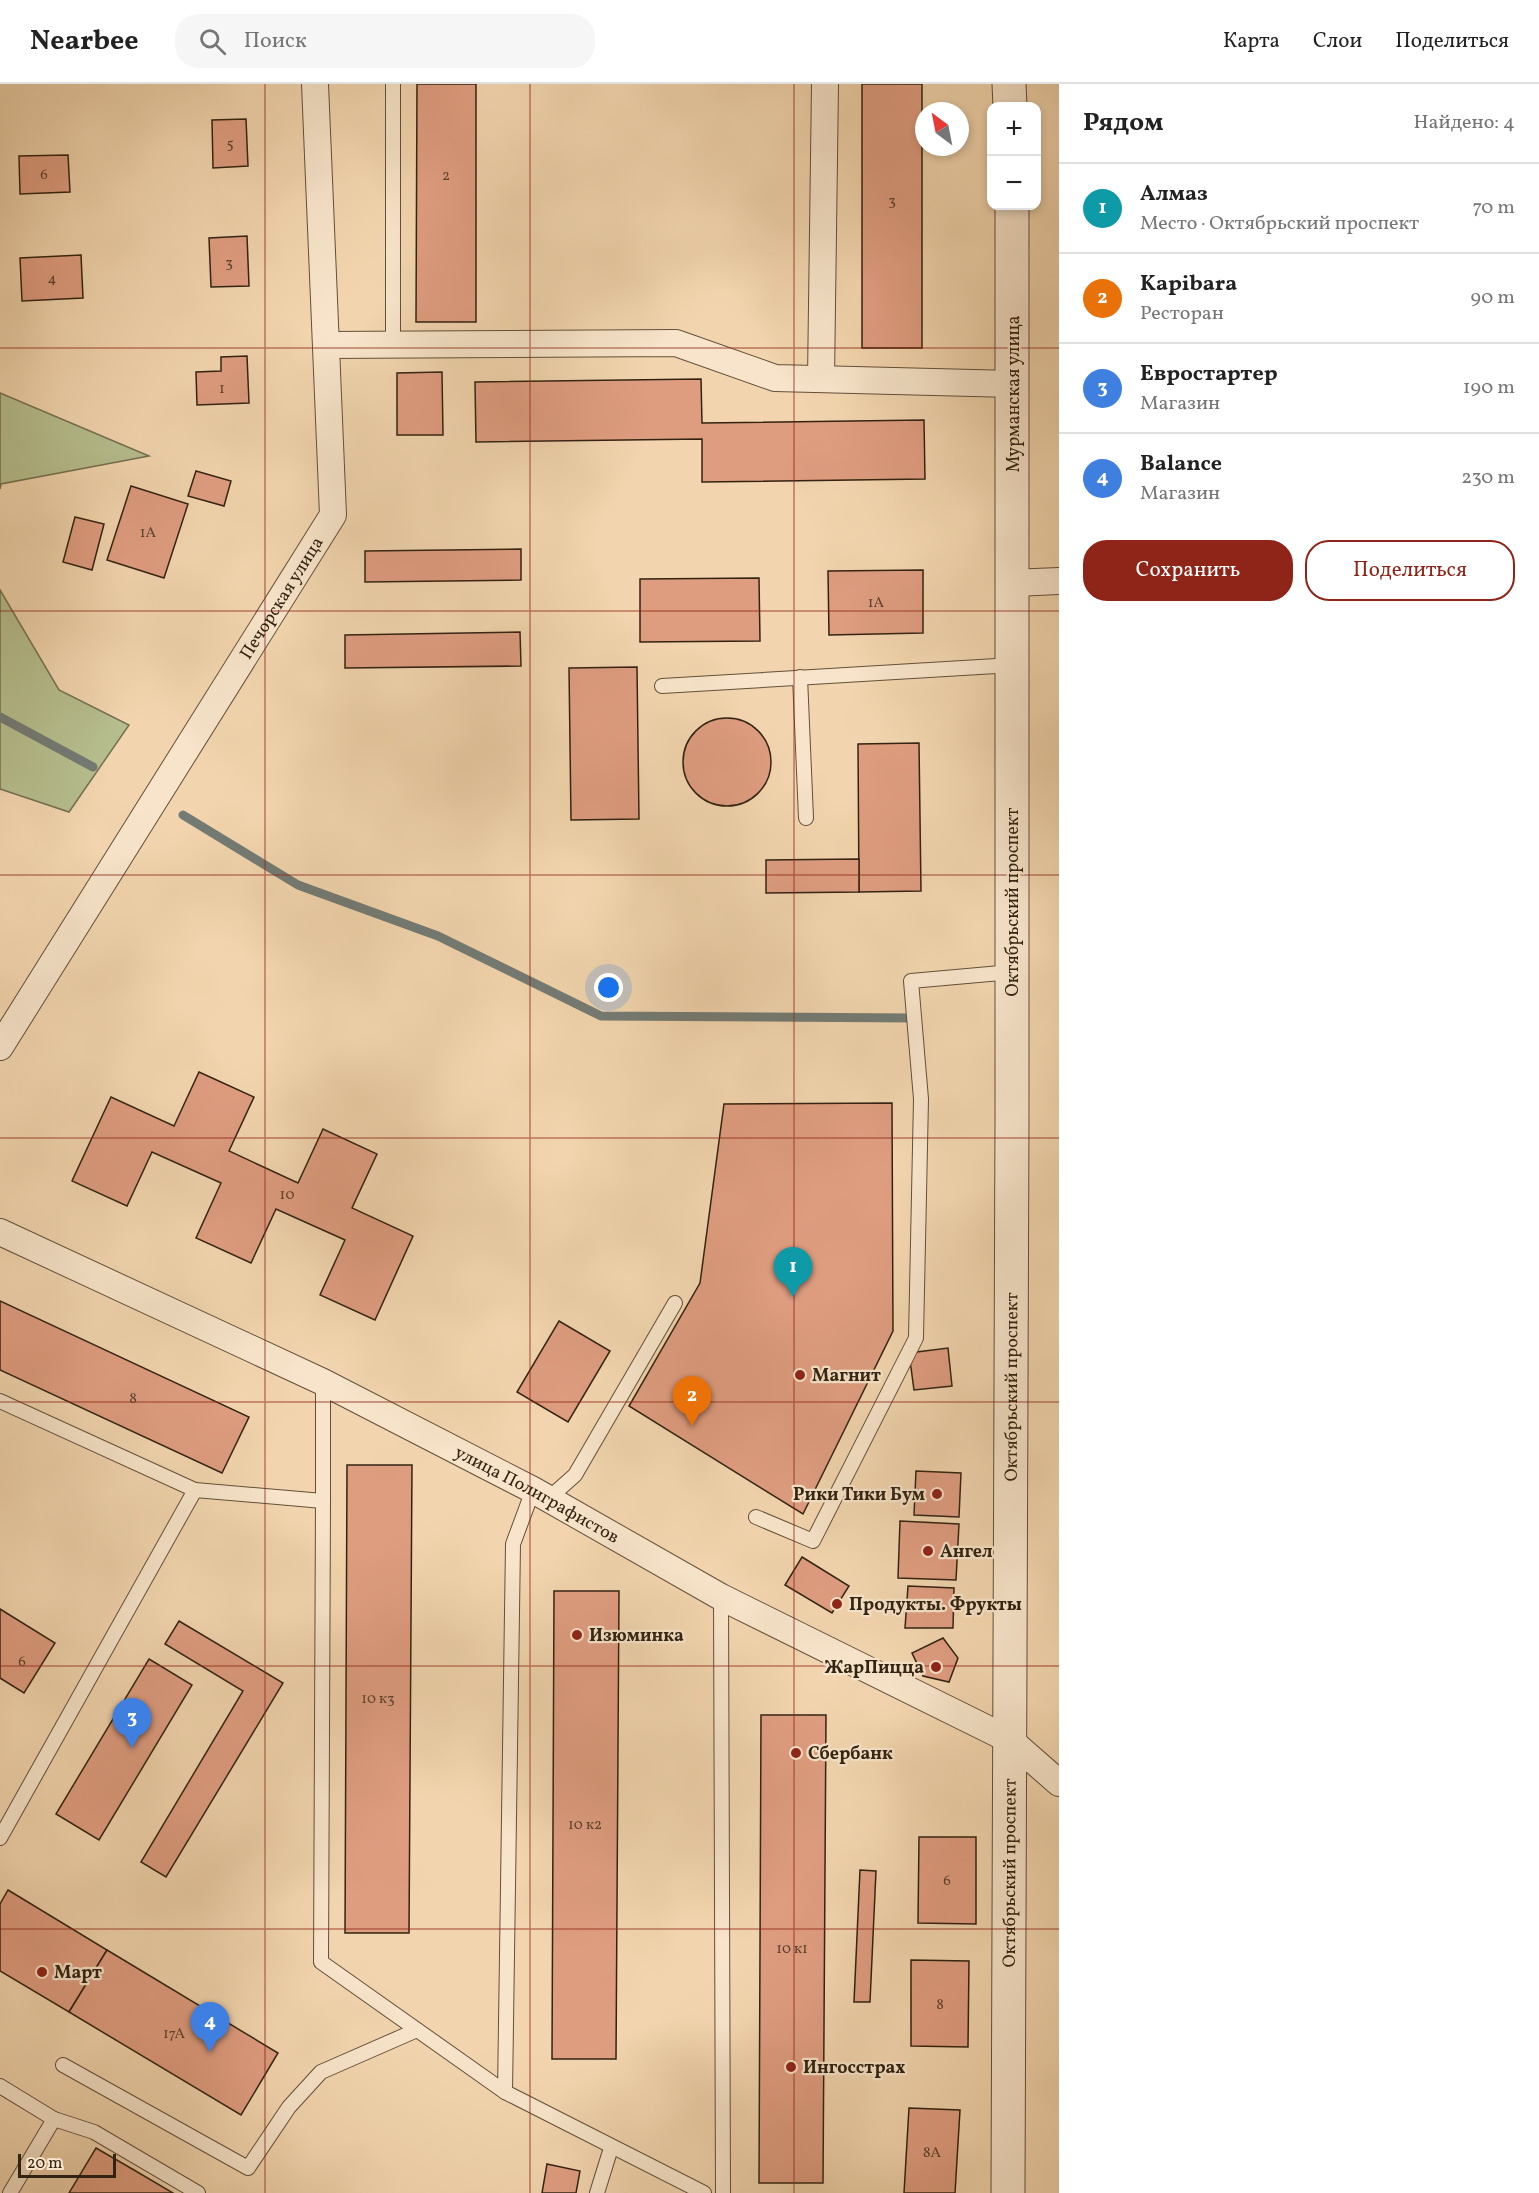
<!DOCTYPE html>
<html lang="ru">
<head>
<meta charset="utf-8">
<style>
  body { margin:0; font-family:Vollkorn,serif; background:#f6f6f6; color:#222 }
  .controls { position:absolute; right:18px; top:18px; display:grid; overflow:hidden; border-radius:12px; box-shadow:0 3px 9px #0003 }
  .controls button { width:54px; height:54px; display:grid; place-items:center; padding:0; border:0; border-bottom:2px solid #e0e0e0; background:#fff; color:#222; font:30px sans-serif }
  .compass { position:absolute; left:915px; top:18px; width:54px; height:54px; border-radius:50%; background:#fff; box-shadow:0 3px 9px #0003; rotate:328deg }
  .scale { position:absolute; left:18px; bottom:15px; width:98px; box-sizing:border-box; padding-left:6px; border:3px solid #322312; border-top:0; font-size:16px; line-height:21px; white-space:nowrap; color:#322312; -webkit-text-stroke:4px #f7e4ca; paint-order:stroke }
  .you { position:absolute; left:609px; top:904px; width:21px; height:21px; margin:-15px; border:4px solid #fff; border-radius:50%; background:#1a73e8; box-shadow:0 0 0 9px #1a73e833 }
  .badge { display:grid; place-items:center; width:39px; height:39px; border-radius:50%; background:#8f2418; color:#fff; font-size:20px; font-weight:700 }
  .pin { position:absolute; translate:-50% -50px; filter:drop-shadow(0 2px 3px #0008) }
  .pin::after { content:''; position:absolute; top:32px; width:21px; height:18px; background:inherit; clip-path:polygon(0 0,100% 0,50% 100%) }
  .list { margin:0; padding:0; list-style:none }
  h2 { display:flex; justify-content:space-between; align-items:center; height:78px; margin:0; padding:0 24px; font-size:26px }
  h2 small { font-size:20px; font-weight:400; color:#767676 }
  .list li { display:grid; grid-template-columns:39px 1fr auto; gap:18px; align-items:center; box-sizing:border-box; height:90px; padding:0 24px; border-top:2px solid #e0e0e0 }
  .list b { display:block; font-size:22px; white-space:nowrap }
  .list p { margin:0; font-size:20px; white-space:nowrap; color:#767676 }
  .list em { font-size:20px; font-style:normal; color:#767676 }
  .actions { display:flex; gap:12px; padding:18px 24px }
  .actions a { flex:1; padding:14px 0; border:2px solid #8f2418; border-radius:24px; text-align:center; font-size:21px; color:#8f2418 }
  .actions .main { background:#8f2418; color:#fff }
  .icon { flex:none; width:33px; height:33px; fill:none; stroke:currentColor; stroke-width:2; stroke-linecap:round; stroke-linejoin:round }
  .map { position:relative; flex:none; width:1059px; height:2109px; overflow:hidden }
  header { display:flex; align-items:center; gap:36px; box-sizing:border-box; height:84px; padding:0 30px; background:#fff; border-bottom:2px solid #e0e0e0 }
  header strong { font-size:28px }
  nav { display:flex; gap:33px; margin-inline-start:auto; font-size:21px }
  .search { width:420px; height:54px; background:#f6f6f6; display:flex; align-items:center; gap:15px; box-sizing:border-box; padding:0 21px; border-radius:24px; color:#767676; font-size:22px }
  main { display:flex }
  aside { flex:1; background:#fff }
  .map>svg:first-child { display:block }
  .green { fill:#b6be8e; stroke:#747050; stroke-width:1.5 }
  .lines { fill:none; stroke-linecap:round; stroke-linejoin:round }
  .stream { stroke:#737b74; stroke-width:9 }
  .building { fill:#df9d80; stroke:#322312; stroke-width:1.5 }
  .service-casing { stroke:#625039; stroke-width:16 }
  .minor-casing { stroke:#625039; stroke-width:28 }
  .tertiary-casing { stroke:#625039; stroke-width:35 }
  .service { stroke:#f7e4ca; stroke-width:14 }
  .minor { stroke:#f7e4ca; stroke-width:26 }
  .tertiary { stroke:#f7e4ca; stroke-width:33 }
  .grid { fill:none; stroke:#8f2418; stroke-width:1.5; stroke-opacity:0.55 }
  .poi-dot { fill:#8f2418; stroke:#f7e4ca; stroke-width:2 }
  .labels { text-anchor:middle; stroke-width:4.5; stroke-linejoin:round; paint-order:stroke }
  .number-label { font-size:15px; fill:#5d422e }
  .street-label { font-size:18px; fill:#322312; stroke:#f7e4ca }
  .poi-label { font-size:18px; font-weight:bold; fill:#322312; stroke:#f7e4ca; text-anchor:start }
</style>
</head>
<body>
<header>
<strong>Nearbee</strong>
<div class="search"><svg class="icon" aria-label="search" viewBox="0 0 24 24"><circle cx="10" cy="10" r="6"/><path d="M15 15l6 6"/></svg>Поиск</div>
<nav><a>Карта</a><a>Слои</a><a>Поделиться</a></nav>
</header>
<main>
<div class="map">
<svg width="1059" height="2109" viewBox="0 0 1059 2109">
  <rect width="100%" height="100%" fill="#f2d5ae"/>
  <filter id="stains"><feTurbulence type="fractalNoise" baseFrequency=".00333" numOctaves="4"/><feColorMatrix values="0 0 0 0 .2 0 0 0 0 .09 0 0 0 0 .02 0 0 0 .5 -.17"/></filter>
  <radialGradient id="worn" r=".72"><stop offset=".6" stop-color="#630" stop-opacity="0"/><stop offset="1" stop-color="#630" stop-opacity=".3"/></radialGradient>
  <g class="green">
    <polygon points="0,309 149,372 1,400 0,405"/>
    <polygon points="0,506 59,606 129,641 69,728 0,705"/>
  </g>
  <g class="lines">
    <g class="stream">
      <polyline points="0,633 93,683"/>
      <polyline points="183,731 298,801 438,852 601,932 914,934"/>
    </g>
  </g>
  <g class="building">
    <polygon points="417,0 476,0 476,238 416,238"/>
    <rect x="862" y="0" width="60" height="264"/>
    <polygon points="246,35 248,82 213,84 212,36"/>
    <polygon points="68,71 70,108 20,110 19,72"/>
    <polygon points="247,152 249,202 211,203 209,154"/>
    <polygon points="81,171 83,214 22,217 20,174"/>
    <polygon points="247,272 249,319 197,321 196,288 221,287 221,273"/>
    <polygon points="442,288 443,351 397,351 397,289"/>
    <polygon points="701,295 702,339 924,336 925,395 702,398 702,355 476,358 475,298"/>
    <polygon points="196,387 231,397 224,422 188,412"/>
    <polygon points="131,402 188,420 164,494 107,476"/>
    <polygon points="75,433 104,440 92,486 63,478"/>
    <polygon points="521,465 521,496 365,498 365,467"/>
    <polygon points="923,486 923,549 829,551 828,487"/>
    <polygon points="759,494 760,557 640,558 640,495"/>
    <polygon points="520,548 521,582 345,584 345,551"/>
    <polygon points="637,583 639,735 571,736 569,584"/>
    <circle cx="727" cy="678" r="44"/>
    <polygon points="919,659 921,807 859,808 858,660"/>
    <polygon points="859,775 859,808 766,809 766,776"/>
    <polygon points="199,988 254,1013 229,1067 298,1099 323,1045 377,1070 352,1124 413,1152 375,1236 320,1211 345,1156 276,1125 251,1179 196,1154 221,1099 152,1068 127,1122 72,1097 111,1013 174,1042"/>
    <polygon points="892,1019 893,1247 803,1430 629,1322 700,1199 724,1020"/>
    <polygon points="0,1217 249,1333 222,1389 0,1286"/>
    <polygon points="559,1237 610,1267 568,1338 517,1308"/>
    <polygon points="948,1264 952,1302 914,1306 909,1269"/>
    <polygon points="347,1381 412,1381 409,1849 345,1849"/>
    <polygon points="916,1387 961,1389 959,1433 914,1431"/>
    <polygon points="900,1437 959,1440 956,1496 898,1494"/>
    <polygon points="802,1473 849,1502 832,1529 785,1501"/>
    <polygon points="908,1502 954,1504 953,1544 905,1544"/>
    <polygon points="554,1507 619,1507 616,1975 552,1975"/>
    <polygon points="0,1525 55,1559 24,1609 0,1594"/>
    <polygon points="179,1537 283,1599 166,1793 141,1778 243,1607 165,1560"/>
    <polygon points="943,1554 958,1574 949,1598 923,1592 912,1569"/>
    <polygon points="149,1575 192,1601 99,1756 56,1730"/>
    <polygon points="761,1631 826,1631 823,2099 759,2099"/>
    <polygon points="919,1753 976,1753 976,1840 918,1839"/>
    <polygon points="860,1786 876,1787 870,1918 854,1918"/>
    <polygon points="8,1806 107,1866 69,1928 0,1887 0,1820"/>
    <polygon points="107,1866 278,1969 241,2031 69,1928"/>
    <polygon points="911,1876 969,1877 968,1963 911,1962"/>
    <polygon points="909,2024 960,2026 955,2109 904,2109"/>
    <polygon points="96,2064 134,2086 173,2109 69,2109"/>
    <polygon points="547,2080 580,2087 576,2109 542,2109"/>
  </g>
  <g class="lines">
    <defs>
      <g id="service">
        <polyline points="393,260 393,0"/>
        <polyline points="800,593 806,734"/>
        <polyline points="662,602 1013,581"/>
        <polyline points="0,1317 195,1406 323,1417 323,1298"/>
        <polyline points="548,1415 575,1391 675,1219"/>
        <polyline points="323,1417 321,1878 505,2008 704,2109"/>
        <polyline points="756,1433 813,1457 916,1254 921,1015 911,897 1012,888"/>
        <polyline points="721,1513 723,2109"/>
        <polyline points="0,1754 195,1406"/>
        <polyline points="63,1981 248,2084 289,2023 321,1988 417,1946"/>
        <polyline points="0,2002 54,2035 94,2048 198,2109"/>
        <polyline points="505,2008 513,1460 533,1406"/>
        <polyline points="10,2109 54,2035"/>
        <polyline points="597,2109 611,2064"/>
      </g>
      <g id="minor">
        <polyline points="326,261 676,259 775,294 1013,300"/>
        <polyline points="821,295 825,0"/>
        <polyline points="1013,499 1059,497"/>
        <path id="s1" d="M0,963L333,431L315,0"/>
        <path id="s2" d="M0,1148L323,1298L533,1406L721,1513L1010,1656L1059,1699"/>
      </g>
      <g id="tertiary">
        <polyline points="1009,0 1010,22"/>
        <path id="s3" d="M1008,2109L1012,1032V122"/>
      </g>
    </defs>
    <use href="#service" class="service-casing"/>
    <use href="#minor" class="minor-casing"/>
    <use href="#tertiary" class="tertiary-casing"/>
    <use href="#service" class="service"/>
    <use href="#minor" class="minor"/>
    <use href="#tertiary" class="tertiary"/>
  </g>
  <path class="grid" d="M265,0V2109M530,0V2109M794,0V2109M0,264H1059M0,527H1059M0,791H1059M0,1054H1059M0,1318H1059M0,1582H1059M0,1845H1059"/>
  <g class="poi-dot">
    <circle cx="800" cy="1291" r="6"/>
    <circle cx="937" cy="1410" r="6"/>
    <circle cx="928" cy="1467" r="6"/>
    <circle cx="837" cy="1520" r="6"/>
    <circle cx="577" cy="1551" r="6"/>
    <circle cx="936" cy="1583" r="6"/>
    <circle cx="796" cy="1669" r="6"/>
    <circle cx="42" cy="1888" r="6"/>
    <circle cx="791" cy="1983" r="6"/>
  </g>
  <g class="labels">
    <g class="number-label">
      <text x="230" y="64">5</text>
      <text x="44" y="95">6</text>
      <text x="446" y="96">2</text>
      <text x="892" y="121">3</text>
      <text x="229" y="183">3</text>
      <text x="52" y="199">4</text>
      <text x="222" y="309">1</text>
      <text x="148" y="453">1А</text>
      <text x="876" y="523">1А</text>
      <text x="287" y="1115">10</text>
      <text x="133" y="1319">8</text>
      <text x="22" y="1582">6</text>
      <text x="378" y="1619">10 к3</text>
      <text x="585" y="1745">10 к2</text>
      <text x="947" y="1801">6</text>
      <text x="792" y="1869">10 к1</text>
      <text x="940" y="1925">8</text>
      <text x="174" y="1954">17А</text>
      <text x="932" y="2073">8А</text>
    </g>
    <g class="street-label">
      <text transform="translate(1013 310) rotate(-90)" y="6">Мурманская улица</text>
      <text dy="6" stroke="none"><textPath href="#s1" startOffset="530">Печорская улица</textPath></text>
      <text transform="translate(1012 818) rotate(-90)" y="6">Октябрьский проспект</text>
      <text dy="6" stroke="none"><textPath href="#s3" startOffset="806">Октябрьский проспект</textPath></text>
      <text dy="6" stroke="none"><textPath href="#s2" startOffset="598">улица Полиграфистов</textPath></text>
      <text dy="6" stroke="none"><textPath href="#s3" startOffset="320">Октябрьский проспект</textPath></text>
    </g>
    <g class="poi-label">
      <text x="812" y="1297">Магнит</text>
      <text x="925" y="1416" text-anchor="end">Рики Тики Бум</text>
      <text x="940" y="1473">Ангел</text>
      <text x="849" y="1526">Продукты. Фрукты</text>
      <text x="589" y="1557">Изюминка</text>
      <text x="924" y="1589" text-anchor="end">ЖарПицца</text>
      <text x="808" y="1675">Сбербанк</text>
      <text x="54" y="1894">Март</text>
      <text x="803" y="1989">Ингосстрах</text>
    </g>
  </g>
  <rect width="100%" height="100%" filter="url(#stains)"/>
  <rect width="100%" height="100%" fill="url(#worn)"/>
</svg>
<div class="controls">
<button>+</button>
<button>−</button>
</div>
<svg class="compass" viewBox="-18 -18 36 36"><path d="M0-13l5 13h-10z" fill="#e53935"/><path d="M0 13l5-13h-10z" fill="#767676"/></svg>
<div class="scale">20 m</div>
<div class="you"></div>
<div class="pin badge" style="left:793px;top:1213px;background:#0f9aa8">1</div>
<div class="pin badge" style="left:692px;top:1342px;background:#e8710a">2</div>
<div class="pin badge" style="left:132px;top:1664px;background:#3f7fe0">3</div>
<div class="pin badge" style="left:210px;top:1968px;background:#3f7fe0">4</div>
</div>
<aside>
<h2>Рядом<small>Найдено: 4</small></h2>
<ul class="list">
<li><span class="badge" style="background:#0f9aa8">1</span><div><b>Алмаз</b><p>Место · Октябрьский проспект</p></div><em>70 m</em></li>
<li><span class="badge" style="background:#e8710a">2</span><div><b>Kapibara</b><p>Ресторан</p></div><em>90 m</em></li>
<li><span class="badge" style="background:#3f7fe0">3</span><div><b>Евростартер</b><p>Магазин</p></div><em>190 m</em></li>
<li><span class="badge" style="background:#3f7fe0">4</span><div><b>Balance</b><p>Магазин</p></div><em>230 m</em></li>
</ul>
<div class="actions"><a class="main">Сохранить</a><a>Поделиться</a></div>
</aside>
</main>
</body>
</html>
